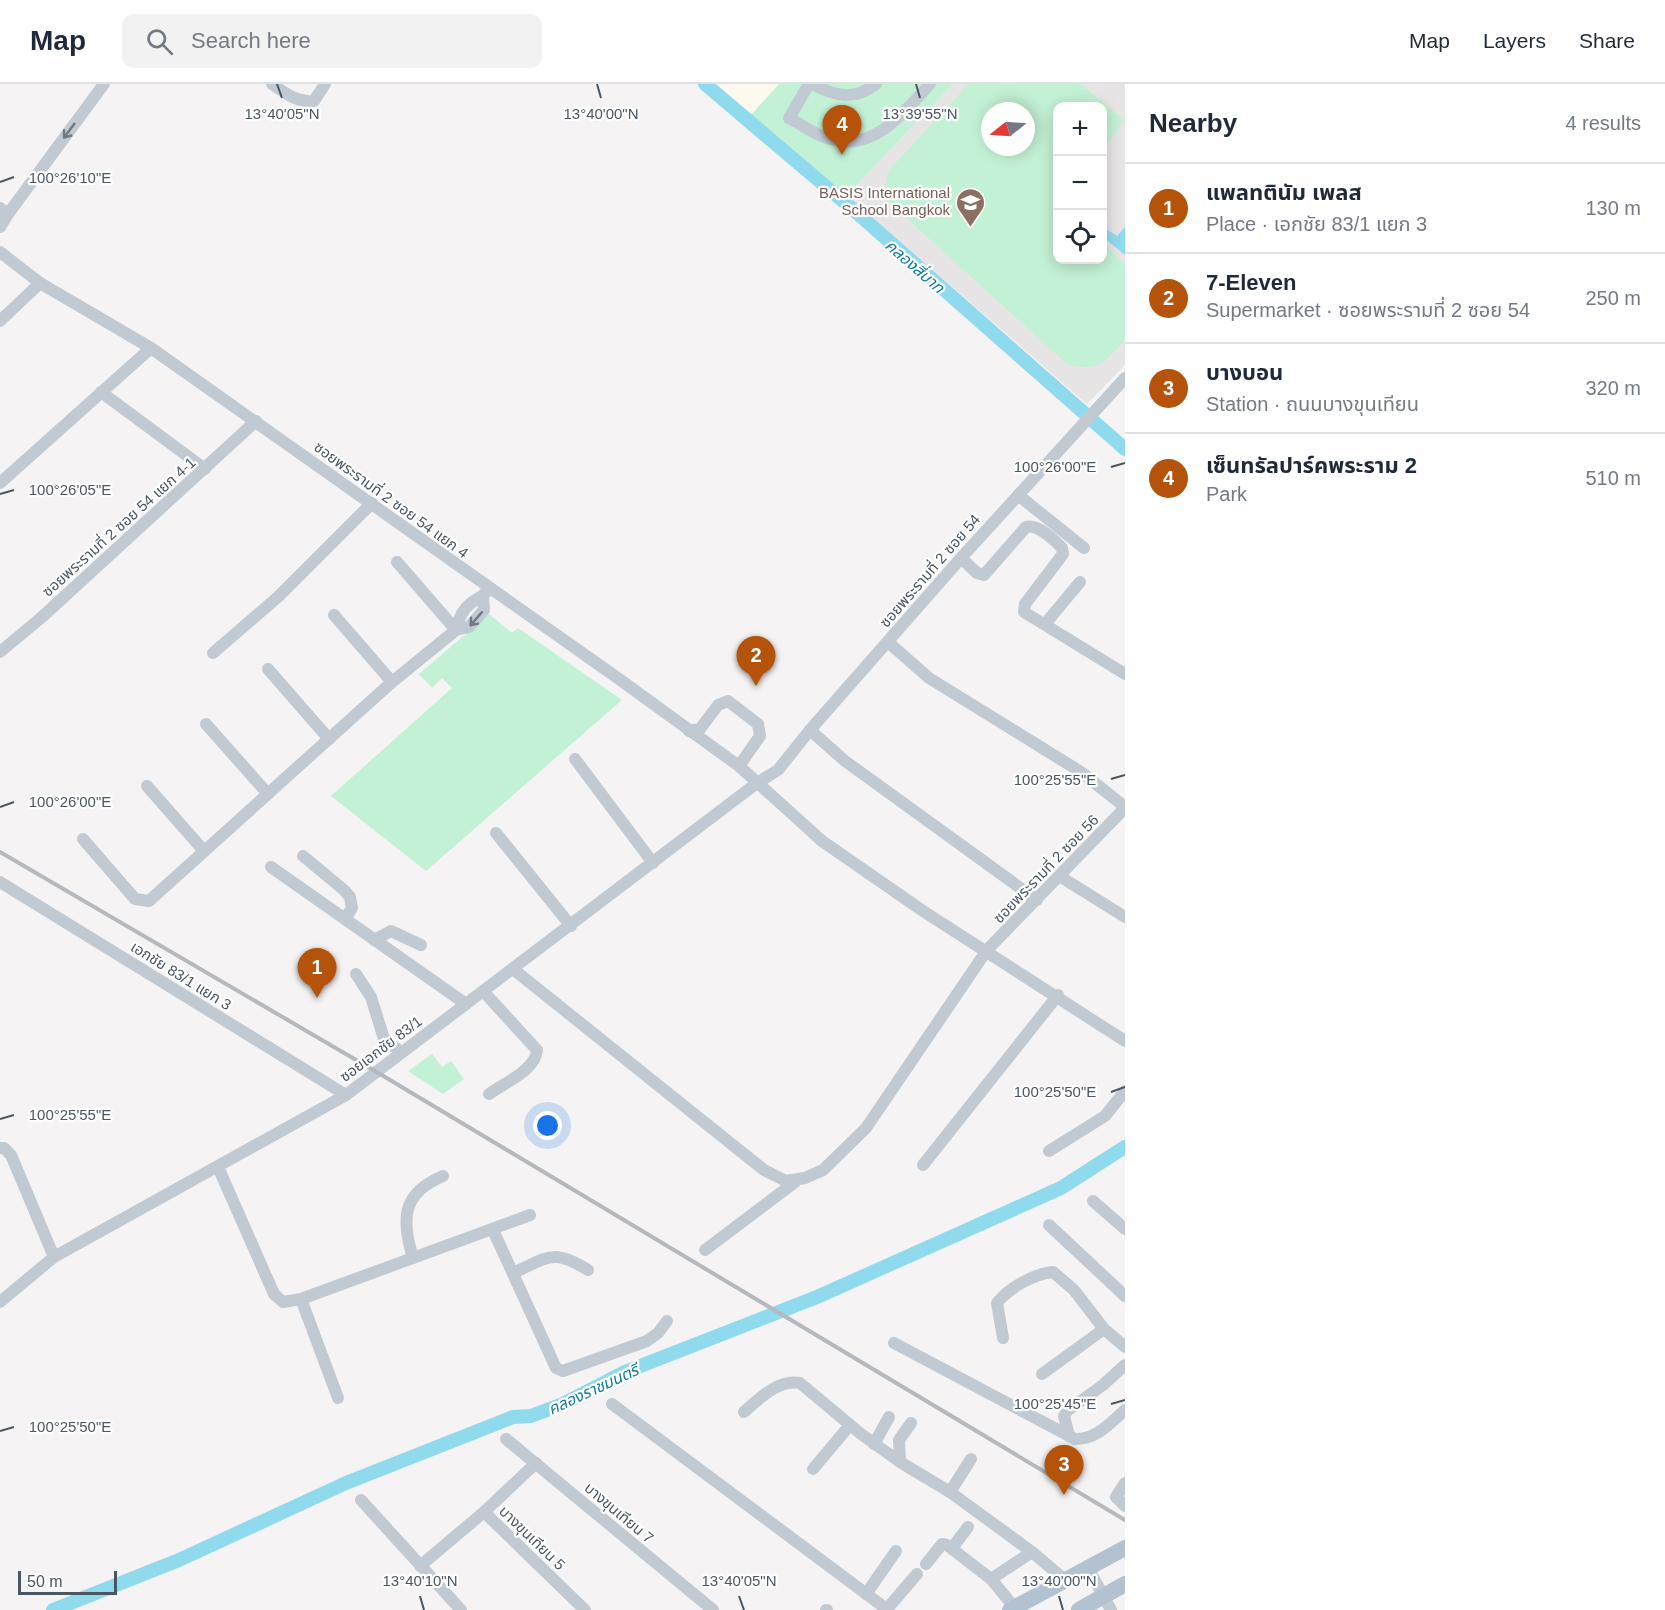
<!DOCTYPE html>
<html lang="en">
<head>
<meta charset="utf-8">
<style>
  body { margin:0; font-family:Arial,"Noto Sans Thai",sans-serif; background:#f2f2f3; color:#1f2937 }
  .controls { position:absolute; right:18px; top:18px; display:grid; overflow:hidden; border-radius:12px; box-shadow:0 3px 15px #0003 }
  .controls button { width:54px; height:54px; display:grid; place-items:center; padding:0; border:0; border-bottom:2px solid #e0e1e3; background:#fff; color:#1f2937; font:30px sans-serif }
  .compass { position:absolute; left:981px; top:18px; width:54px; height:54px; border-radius:50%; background:#fff; box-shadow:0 3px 15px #0003; rotate:253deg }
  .scale { position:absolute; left:18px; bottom:15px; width:99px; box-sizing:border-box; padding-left:6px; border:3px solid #4a5661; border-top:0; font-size:16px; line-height:21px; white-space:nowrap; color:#4a5661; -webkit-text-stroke:4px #fff; paint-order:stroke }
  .you { position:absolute; left:548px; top:1042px; width:21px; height:21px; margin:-15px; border:4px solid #fff; border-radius:50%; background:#1a73e8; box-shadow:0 0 0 9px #1a73e833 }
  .badge { display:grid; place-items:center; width:39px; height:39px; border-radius:50%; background:#b45309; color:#fff; font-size:20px; font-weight:700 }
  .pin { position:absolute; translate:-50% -50px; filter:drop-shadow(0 2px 3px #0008) }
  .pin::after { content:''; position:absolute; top:32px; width:21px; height:18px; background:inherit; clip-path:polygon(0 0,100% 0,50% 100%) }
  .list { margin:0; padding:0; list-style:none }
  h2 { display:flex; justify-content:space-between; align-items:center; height:78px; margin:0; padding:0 24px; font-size:26px }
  h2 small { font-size:20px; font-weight:400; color:#747a83 }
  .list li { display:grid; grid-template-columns:39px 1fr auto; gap:18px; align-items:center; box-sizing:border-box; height:90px; padding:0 24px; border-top:2px solid #e0e1e3 }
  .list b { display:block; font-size:22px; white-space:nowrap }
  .list p { margin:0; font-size:20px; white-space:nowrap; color:#747a83 }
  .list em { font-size:20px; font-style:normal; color:#747a83 }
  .icon { flex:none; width:33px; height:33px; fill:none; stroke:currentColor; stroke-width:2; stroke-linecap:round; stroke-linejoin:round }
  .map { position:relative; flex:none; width:1125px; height:1526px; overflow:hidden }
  header { display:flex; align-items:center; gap:36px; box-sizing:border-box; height:84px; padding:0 30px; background:#fff; border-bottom:2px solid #e0e1e3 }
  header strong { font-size:28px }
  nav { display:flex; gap:33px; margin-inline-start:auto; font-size:21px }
  .search { width:420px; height:54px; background:#f2f2f3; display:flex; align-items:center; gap:15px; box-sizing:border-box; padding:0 21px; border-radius:12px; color:#747a83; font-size:22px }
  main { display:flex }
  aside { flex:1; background:#fff }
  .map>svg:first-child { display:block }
  .commercial { fill:#fdf9ef }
  .education { fill:#e6e4e5; fill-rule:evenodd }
  .green { fill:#c3f1d5; fill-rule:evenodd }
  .water { fill:#90daee }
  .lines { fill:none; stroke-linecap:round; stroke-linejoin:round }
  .canal { stroke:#90daee; stroke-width:14 }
  .minor { stroke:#c1cad2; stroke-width:12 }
  .major { stroke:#b3c2d1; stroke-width:16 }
  .rail { stroke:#b5b8bd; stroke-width:4 }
  .oneway { stroke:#6e7983 }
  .ticks { fill:none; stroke:#4a5661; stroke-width:2 }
  .labels { text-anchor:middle; stroke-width:4.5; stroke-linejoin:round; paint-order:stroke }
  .education-label { font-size:15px; fill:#785e54; stroke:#fff; text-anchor:end }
  .street-label { font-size:15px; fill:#4a5661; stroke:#fff }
  .water-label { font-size:16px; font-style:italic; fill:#0c7c9b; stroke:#fff }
  .ticks-label { font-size:15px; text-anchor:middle; fill:#4a5661; stroke:#fff; stroke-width:4.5; stroke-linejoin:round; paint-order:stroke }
</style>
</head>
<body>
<header>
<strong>Map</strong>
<div class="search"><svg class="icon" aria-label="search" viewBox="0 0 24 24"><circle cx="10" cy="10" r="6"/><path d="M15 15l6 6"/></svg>Search here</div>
<nav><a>Map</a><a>Layers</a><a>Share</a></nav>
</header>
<main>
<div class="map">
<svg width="1125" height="1526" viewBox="0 0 1125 1526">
  <rect width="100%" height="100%" fill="#f5f3f3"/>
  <polygon class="commercial" points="715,0 779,0 751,31"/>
  <path class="education" d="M953,0H1125V281L1087,320L847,111ZM1058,22H1102V176H1058ZM990,27H1026V63H990Z"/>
  <g class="green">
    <polygon points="779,0 953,0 847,111 751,31"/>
    <path d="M969,0H1081L1125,37L1103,64L1102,22H1058V176H1102L1103,159L1125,180V256C1105,277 1098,289 1067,280L890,119C884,106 884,98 890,85ZM990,27H1026V63H990Z"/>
    <polygon points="489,530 512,549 518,544 622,616 426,787 331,712 452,604 442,594 432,604 419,590"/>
    <polygon points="432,970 442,983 451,977 464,995 443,1010 408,987"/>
  </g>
  <polygon class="water" points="1125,143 1125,171 1103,153 1103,149 1106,145 1117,152"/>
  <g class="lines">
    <g class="canal">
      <polyline points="705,0 856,128 1125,365"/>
      <polyline points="53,1526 179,1476 346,1399 513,1333 531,1332 563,1320 625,1288 817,1213 1061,1104 1125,1063"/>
    </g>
    <g class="minor">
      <path d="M272,0C285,9 297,19 314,17L325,0"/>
      <path d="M809,0L789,34C804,42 818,53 835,56C876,66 906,26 930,0"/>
      <path d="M812,0C835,12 854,17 876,0"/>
      <polyline points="0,124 8,130 104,0"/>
      <polyline points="0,143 8,130"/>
      <polyline points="0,168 40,199 151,264 619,595 739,682 822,757 923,827 1125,957"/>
      <polyline points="0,237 40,199"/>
      <polyline points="101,308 205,385"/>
      <polyline points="0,399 151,264"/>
      <polyline points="1018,411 1084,464"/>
      <path d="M961,474L977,489L984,491L1026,443C1038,440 1053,455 1062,464L1063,470L1025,520L1024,528L1125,590"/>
      <polyline points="397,478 456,546"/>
      <polyline points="334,531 392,598"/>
      <polyline points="1045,540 1080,498"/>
      <path d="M456,546C458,536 462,526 471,519C477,514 482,514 487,507"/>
      <polyline points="888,558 929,594 1081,688 1125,723"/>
      <polyline points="0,568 42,533 256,337"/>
      <polyline points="213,569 279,512 372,419"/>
      <polyline points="268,585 329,655"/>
      <polyline points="206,640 268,710"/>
      <polyline points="810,646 845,677 1037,816"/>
      <polyline points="689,647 700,645 718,621 728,617 758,640 760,652 739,682"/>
      <polyline points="575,675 653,779"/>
      <polyline points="147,702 204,767"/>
      <polyline points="496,749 571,842"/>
      <polyline points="83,755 135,815 149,817 392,598 456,546 469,543 484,526 483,514"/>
      <polyline points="303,772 344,806 350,813 352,824 345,835"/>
      <polyline points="271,783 466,920"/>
      <polyline points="1061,793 1125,833"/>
      <polyline points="0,798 346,1011"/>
      <polyline points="374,856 391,847 421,861"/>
      <polyline points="513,885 764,1086 786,1097 805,1094 823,1086 866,1044 987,866 1125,724"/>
      <polyline points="356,890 371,913 384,955 401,968"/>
      <path d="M483,907L537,966C536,986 504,999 489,1010"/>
      <polyline points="0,1064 4,1064 11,1071 54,1173"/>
      <polyline points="1049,1067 1105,1032 1125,1007"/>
      <polyline points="923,1081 1058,911"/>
      <polyline points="218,1083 274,1210 283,1218 301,1215 530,1131"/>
      <polyline points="1093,1117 1125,1145"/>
      <polyline points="1049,1141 1125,1212"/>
      <polyline points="493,1146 556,1284 563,1287 647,1257 658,1249 667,1237"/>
      <polyline points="705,1166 795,1098"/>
      <path d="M413,1174C401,1135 402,1109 443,1092"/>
      <path d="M513,1189C549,1173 553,1164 588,1186"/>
      <polyline points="301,1215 338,1314"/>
      <polyline points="0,1218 54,1173 346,1011 757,699 778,686 810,646 961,474 1125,294"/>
      <path d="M1003,1254L997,1219C1009,1204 1033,1190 1053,1188L1074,1206L1104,1245L1125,1263"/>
      <path d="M894,1259L1075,1355C1097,1355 1109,1340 1125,1326"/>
      <polyline points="1042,1290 1104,1245"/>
      <polyline points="612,1320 888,1526"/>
      <path d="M744,1328C759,1315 778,1295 800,1299L861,1350L900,1378L950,1408L1032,1468L1065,1496"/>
      <polyline points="1069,1352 1064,1332 1067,1327 1103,1301 1125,1281"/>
      <polyline points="506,1355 713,1526"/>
      <polyline points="874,1360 889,1333"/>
      <polyline points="900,1378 899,1356 911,1339"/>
      <polyline points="536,1379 484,1428 585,1526"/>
      <polyline points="813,1385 850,1341"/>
      <polyline points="1125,1399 1116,1413 1125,1422"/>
      <polyline points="950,1408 971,1375"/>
      <polyline points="361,1416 461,1526"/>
      <polyline points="952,1464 968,1443"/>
      <polyline points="926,1480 942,1460 947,1461 991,1495 1015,1524"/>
      <polyline points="420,1482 484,1428"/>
      <polyline points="1088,1484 1111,1526"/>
      <polyline points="991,1495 1032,1468"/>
      <polyline points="866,1510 896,1467"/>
      <polyline points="887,1525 917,1490"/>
      <polyline points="826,1526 827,1526"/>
    </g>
    <g class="major">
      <polyline points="1010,1526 1125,1464"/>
      <polyline points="1079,1526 1125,1500"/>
    </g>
    <polyline class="rail" points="0,768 375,987 1125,1436"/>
  </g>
  <defs><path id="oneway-shaft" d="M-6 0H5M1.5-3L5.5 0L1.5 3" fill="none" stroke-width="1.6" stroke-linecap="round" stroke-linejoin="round" transform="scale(1.5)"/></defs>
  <g class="oneway">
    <use href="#oneway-shaft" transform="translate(69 47) rotate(127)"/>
    <use href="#oneway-shaft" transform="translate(476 535) rotate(131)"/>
  </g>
  <path class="ticks" d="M277,0L282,14M597,0L601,14M916,0L920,14M0,98L14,93M1111,383L1125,379M0,410L14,406M1111,695L1125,691M0,723L14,718M1111,1008L1125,1003M0,1035L14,1031M1111,1320L1125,1316M0,1347L14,1343M420,1512L424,1526M739,1512L744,1526M1059,1512L1063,1526"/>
  <defs>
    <symbol id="school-pin" viewBox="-11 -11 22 30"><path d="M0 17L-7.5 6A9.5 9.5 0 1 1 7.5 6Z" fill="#8d6e63" stroke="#fff"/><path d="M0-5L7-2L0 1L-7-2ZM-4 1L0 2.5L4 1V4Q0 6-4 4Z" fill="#fff"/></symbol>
  </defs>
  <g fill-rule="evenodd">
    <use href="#school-pin" x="954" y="102" width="33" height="45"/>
  </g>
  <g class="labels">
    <g class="education-label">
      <text x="950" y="114">BASIS International<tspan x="950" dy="17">School Bangkok</tspan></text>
    </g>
    <g class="street-label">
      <text transform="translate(391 416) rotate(36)" y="5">ซอยพระรามที่ 2 ซอย 54 แยก 4</text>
      <text transform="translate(119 443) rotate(-42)" y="5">ซอยพระรามที่ 2 ซอย 54 แยก 4-1</text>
      <text transform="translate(930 487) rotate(-49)" y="5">ซอยพระรามที่ 2 ซอย 54</text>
      <text transform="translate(1046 785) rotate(-46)" y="5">ซอยพระรามที่ 2 ซอย 56</text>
      <text transform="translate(181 892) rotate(32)" y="5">เอกชัย 83/1 แยก 3</text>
      <text transform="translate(381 965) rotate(-37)" y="5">ซอยเอกชัย 83/1</text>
      <text transform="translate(619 1429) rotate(40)" y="5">บางขุนเทียน 7</text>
      <text transform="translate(532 1454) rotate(44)" y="5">บางขุนเทียน 5</text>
    </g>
    <g class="water-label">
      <text transform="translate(915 182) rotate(41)" y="6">คลองสี่บาท</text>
      <text transform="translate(593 1305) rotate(-25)" y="6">คลองราชมนตรี</text>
    </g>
  </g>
  <g class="ticks-label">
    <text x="282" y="35">13°40'05"N</text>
    <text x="601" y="35">13°40'00"N</text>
    <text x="920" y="35">13°39'55"N</text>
    <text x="70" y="99">100°26'10"E</text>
    <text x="1055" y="388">100°26'00"E</text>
    <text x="70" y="411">100°26'05"E</text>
    <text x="1055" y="701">100°25'55"E</text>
    <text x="70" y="723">100°26'00"E</text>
    <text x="1055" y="1013">100°25'50"E</text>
    <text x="70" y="1036">100°25'55"E</text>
    <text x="1055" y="1325">100°25'45"E</text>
    <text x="70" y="1348">100°25'50"E</text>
    <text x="420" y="1502">13°40'10"N</text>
    <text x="739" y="1502">13°40'05"N</text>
    <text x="1059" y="1502">13°40'00"N</text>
  </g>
</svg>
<div class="controls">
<button>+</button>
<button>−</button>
<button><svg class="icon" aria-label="locate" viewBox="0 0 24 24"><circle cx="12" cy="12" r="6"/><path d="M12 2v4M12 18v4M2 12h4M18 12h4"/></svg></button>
</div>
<svg class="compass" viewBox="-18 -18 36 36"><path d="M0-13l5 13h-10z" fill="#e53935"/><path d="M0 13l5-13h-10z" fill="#747a83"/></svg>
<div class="scale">50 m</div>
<div class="you"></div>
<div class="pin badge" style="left:317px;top:914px">1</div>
<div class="pin badge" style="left:756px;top:602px">2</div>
<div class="pin badge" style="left:1064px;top:1411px">3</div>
<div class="pin badge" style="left:842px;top:71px">4</div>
</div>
<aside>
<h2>Nearby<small>4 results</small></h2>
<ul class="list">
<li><span class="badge">1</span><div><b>แพลทตินัม เพลส</b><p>Place · เอกชัย 83/1 แยก 3</p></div><em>130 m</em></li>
<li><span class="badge">2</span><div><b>7-Eleven</b><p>Supermarket · ซอยพระรามที่ 2 ซอย 54</p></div><em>250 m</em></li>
<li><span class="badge">3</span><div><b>บางบอน</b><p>Station · ถนนบางขุนเทียน</p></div><em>320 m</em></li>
<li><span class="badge">4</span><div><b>เซ็นทรัลปาร์คพระราม 2</b><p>Park</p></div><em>510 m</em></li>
</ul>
</aside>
</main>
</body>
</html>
